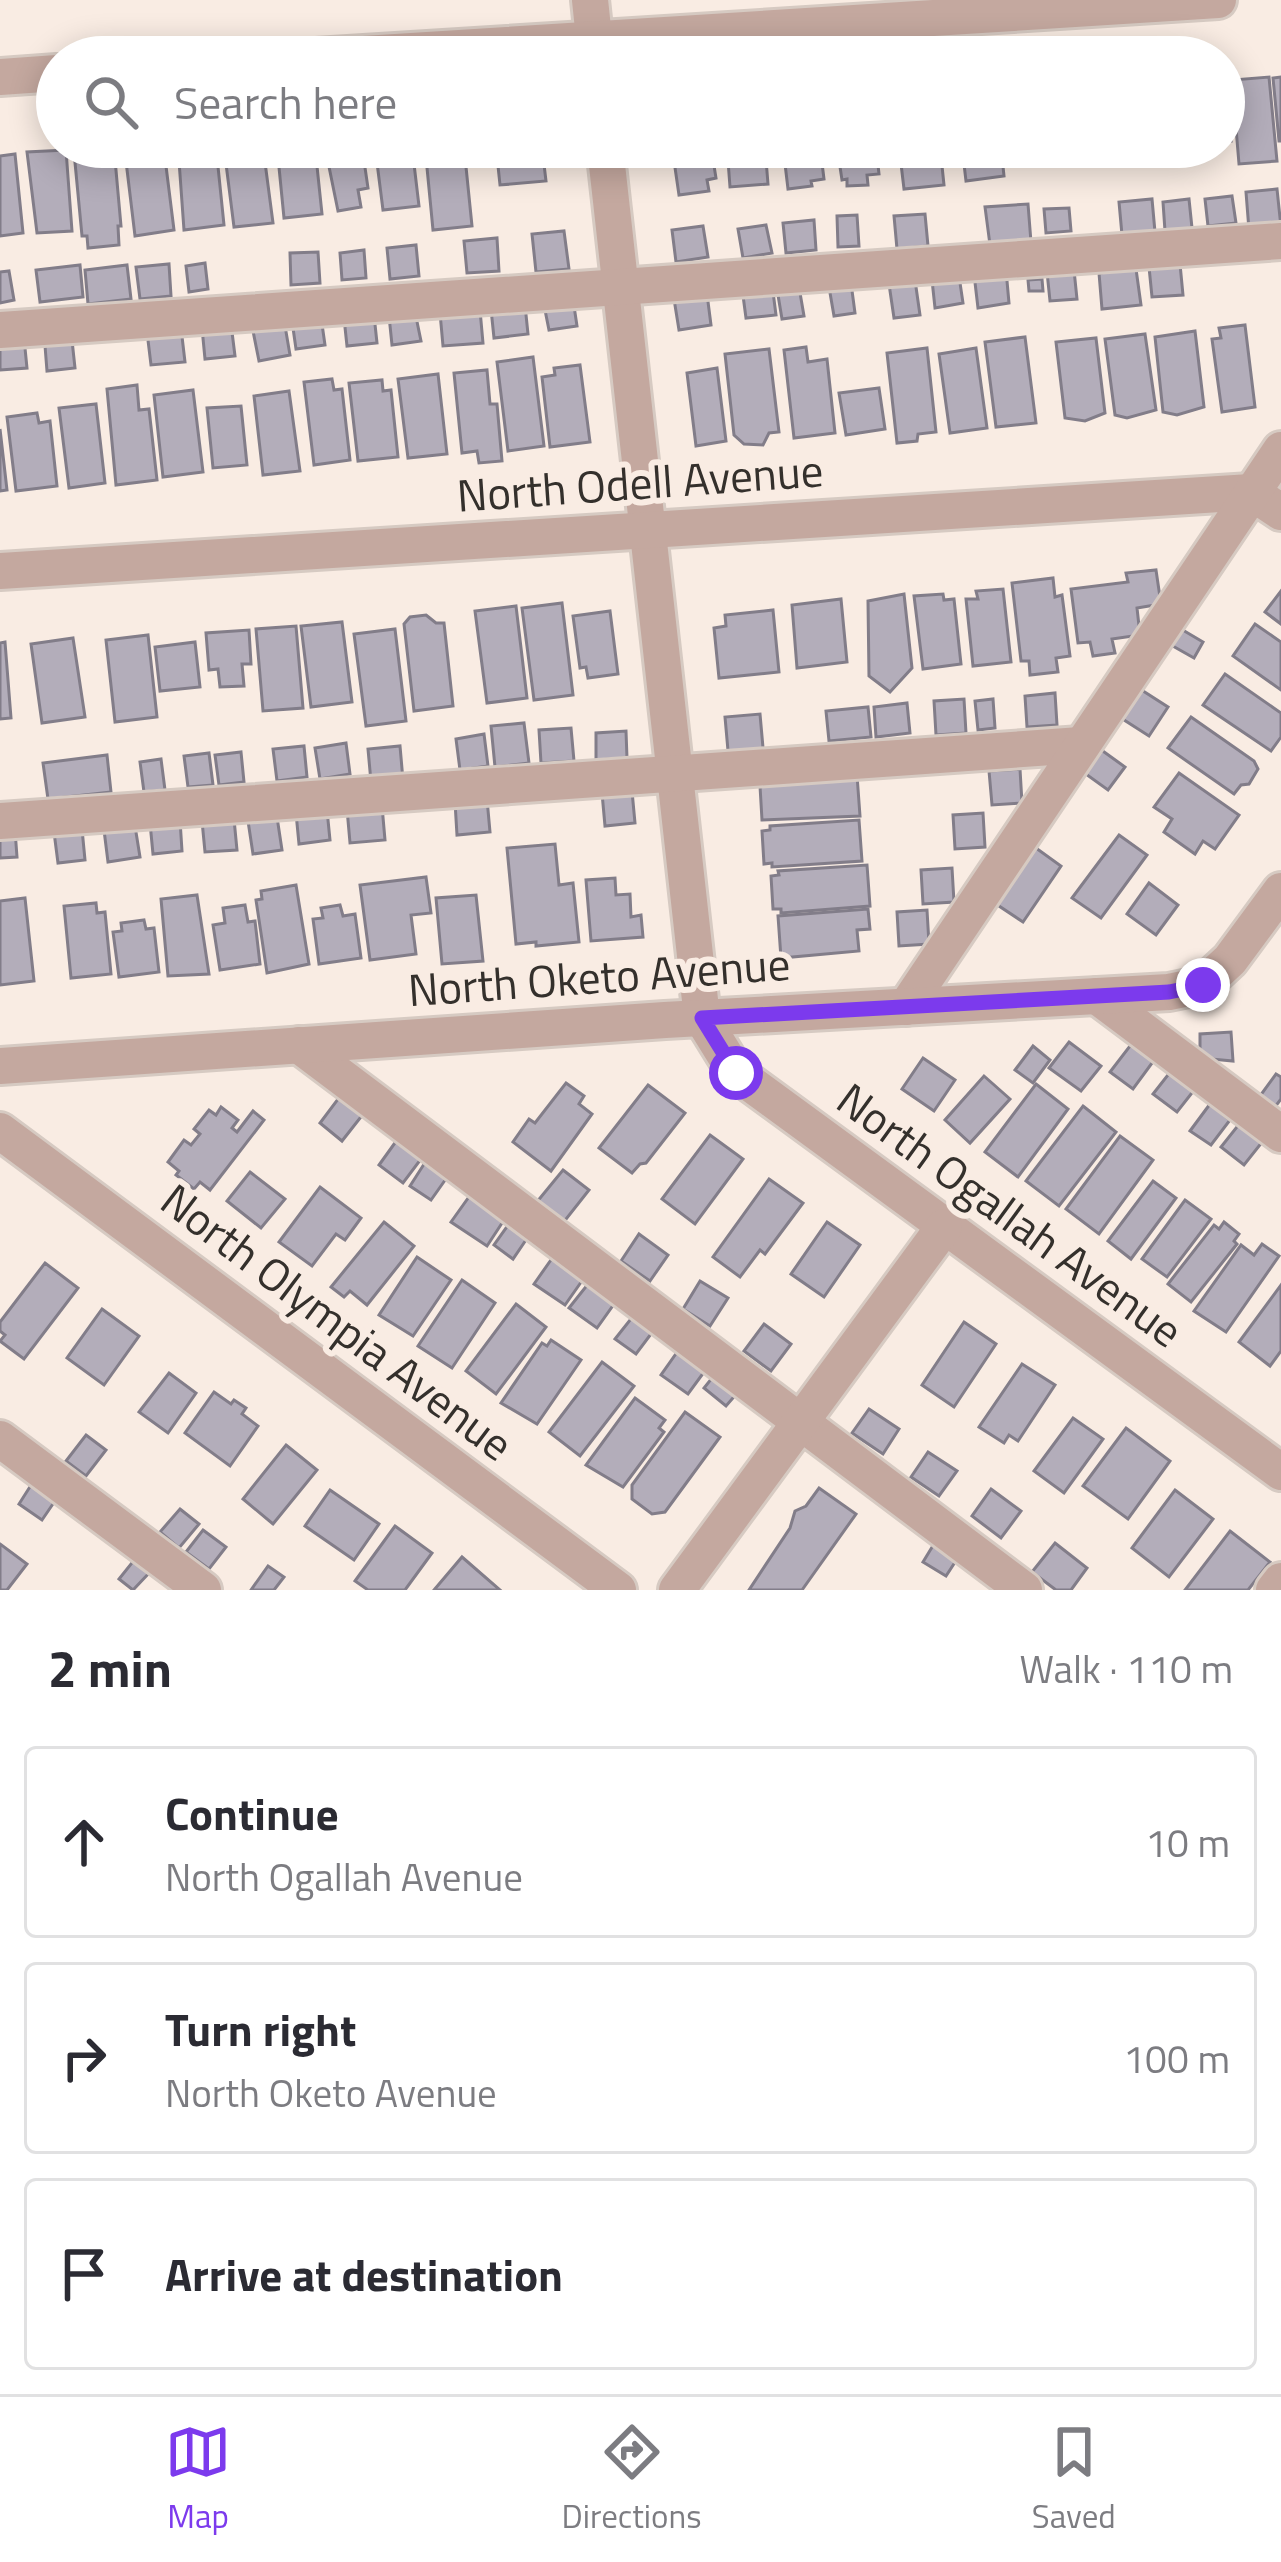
<!DOCTYPE html>
<html lang="en">
<head>
<meta charset="utf-8">
<style>
  body { margin:0; font-family:"Titillium Web",sans-serif; background:#f2f2f3; color:#2b2b33 }
  .stop { position:absolute; width:36px; height:36px; margin:-27px; border:9px solid #7c3aed; border-radius:50%; background:#fff }
  .stop.end { background:#7c3aed; border-color:#fff; box-shadow:0 3px 12px #0008 }
  .list { margin:0; padding:0; list-style:none }
  h2 { display:flex; justify-content:space-between; align-items:center; height:156px; margin:0; padding:0 48px; font-size:51px }
  h2 small { font-size:39px; font-weight:400; color:#7c7c81 }
  .list li { display:grid; grid-template-columns:78px 1fr auto; gap:36px; align-items:center; box-sizing:border-box; height:192px; margin:0 24px 24px; padding:0 24px; border:3px solid #e1e1e2; border-radius:12px }
  .list b { display:block; font-size:45px; white-space:nowrap }
  .list p { margin:0; font-size:39px; white-space:nowrap; color:#7c7c81 }
  .list em { font-size:39px; font-style:normal; color:#7c7c81 }
  .icon { flex:none; width:66px; height:66px; fill:none; stroke:currentColor; stroke-width:2; stroke-linecap:round; stroke-linejoin:round }
  .map { position:relative; flex:none; width:1281px; height:1590px; overflow:hidden }
  .search { position:absolute; background:#fff; box-shadow:0 6px 30px #0003; left:36px; right:36px; top:36px; height:132px; display:flex; align-items:center; gap:30px; box-sizing:border-box; padding:0 42px; border-radius:66px; color:#7c7c81; font-size:45px }
  .sheet { height:804px; background:#fff }
  nav { display:flex; justify-content:space-around; align-items:center; box-sizing:border-box; height:168px; border-top:3px solid #e1e1e2; background:#fff; font-size:33px; color:#7c7c81 }
  nav a { display:grid; justify-items:center; gap:6px }
  nav .on { color:#7c3aed }
  .map>svg:first-child { display:block }
  .building { fill:#b3adba; stroke:#827d89; stroke-width:3 }
  .lines { fill:none; stroke-linecap:round; stroke-linejoin:round }
  .minor-casing { stroke:#d6cac2; stroke-width:42 }
  .minor { stroke:#c4a89f; stroke-width:36 }
  .route { stroke:#7c3aed; stroke-width:15 }
  .labels { text-anchor:middle; stroke-width:12; stroke-linejoin:round; paint-order:stroke }
  .street-label { font-size:45px; fill:#34302c; stroke:#f9ece3 }
</style>
</head>
<body>
<div class="map">
<svg width="1281" height="1590" viewBox="0 0 1281 1590">
  <rect width="100%" height="100%" fill="#f9ece3"/>
  <g class="building">
    <polygon points="1269,77 1277,161 1239,164 1232,80"/>
    <polygon points="1281,77 1281,141 1279,141 1273,78"/>
    <polygon points="1224,80 1231,141 1224,141"/>
    <polygon points="129,147 164,150 174,230 135,236 125,153"/>
    <polygon points="178,147 216,147 224,225 184,230"/>
    <polygon points="263,147 273,223 234,227 224,148"/>
    <polygon points="277,147 315,147 322,214 284,218"/>
    <polygon points="325,147 362,147 368,188 358,190 361,207 338,211"/>
    <polygon points="375,147 412,147 419,206 383,210"/>
    <polygon points="425,147 464,147 472,226 433,230"/>
    <polygon points="496,147 551,147 552,156 543,156 546,181 500,185"/>
    <polygon points="672,147 711,147 716,178 707,180 709,191 679,195"/>
    <polygon points="727,147 765,147 768,184 730,187"/>
    <polygon points="783,147 820,147 824,179 811,181 812,186 788,189"/>
    <polygon points="837,147 876,147 879,174 867,175 868,185 847,186 847,179 842,180"/>
    <polygon points="899,147 940,147 944,185 904,189"/>
    <polygon points="962,147 1001,147 1004,176 966,181"/>
    <polygon points="114,148 121,226 118,226 119,245 88,248 87,236 82,236 74,152"/>
    <polygon points="66,150 72,231 37,233 27,152"/>
    <polygon points="15,154 23,233 0,236 0,156"/>
    <polygon points="1277,189 1281,227 1249,230 1246,192"/>
    <polygon points="1232,196 1236,223 1208,226 1205,199"/>
    <polygon points="1152,199 1155,232 1122,235 1119,202"/>
    <polygon points="1189,199 1192,228 1165,231 1163,202"/>
    <polygon points="1028,204 1031,242 990,245 985,207"/>
    <polygon points="1069,208 1071,231 1046,233 1044,209"/>
    <polygon points="925,214 928,246 897,249 894,216"/>
    <polygon points="857,215 859,246 838,247 837,216"/>
    <polygon points="814,220 816,250 786,253 783,223"/>
    <polygon points="766,225 772,253 743,258 738,229"/>
    <polygon points="703,226 708,257 676,262 672,230"/>
    <polygon points="564,231 569,269 536,272 532,234"/>
    <polygon points="497,238 499,271 467,273 464,241"/>
    <polygon points="416,245 419,276 390,279 387,248"/>
    <polygon points="364,250 366,278 342,280 340,253"/>
    <polygon points="318,252 320,283 291,285 290,253"/>
    <polygon points="205,263 208,289 189,292 186,266"/>
    <polygon points="169,264 171,296 140,299 136,267"/>
    <polygon points="1180,264 1183,295 1152,297 1149,267"/>
    <polygon points="80,265 83,297 40,302 36,270"/>
    <polygon points="127,265 131,299 88,304 85,270"/>
    <polygon points="1136,269 1141,305 1102,309 1099,273"/>
    <polygon points="1006,270 1009,303 978,308 974,274"/>
    <polygon points="1074,270 1077,299 1050,301 1047,272"/>
    <polygon points="9,271 14,300 0,303 0,272"/>
    <polygon points="959,276 963,303 935,308 932,280"/>
    <polygon points="1042,279 1043,291 1029,291 1028,280"/>
    <polygon points="915,280 920,315 894,318 889,284"/>
    <polygon points="851,283 855,313 834,316 829,287"/>
    <polygon points="772,284 776,315 746,318 742,288"/>
    <polygon points="799,287 804,316 782,319 777,289"/>
    <polygon points="707,294 711,325 679,330 674,299"/>
    <polygon points="525,305 528,334 494,338 491,309"/>
    <polygon points="574,306 577,326 549,330 545,310"/>
    <polygon points="480,310 483,343 443,346 440,313"/>
    <polygon points="415,312 421,341 392,345 389,316"/>
    <polygon points="374,315 377,343 347,346 344,318"/>
    <polygon points="321,317 325,345 296,349 292,321"/>
    <polygon points="284,320 290,355 259,361 252,326"/>
    <polygon points="231,324 235,356 205,359 202,328"/>
    <polygon points="1245,325 1255,407 1222,412 1212,339 1221,338 1219,328"/>
    <polygon points="181,328 185,362 151,365 147,332"/>
    <polygon points="71,331 75,368 47,371 44,333"/>
    <polygon points="1195,331 1204,407 1177,415 1163,412 1155,337"/>
    <polygon points="1145,334 1156,410 1127,418 1115,415 1105,339"/>
    <polygon points="1025,337 1036,423 996,427 985,342"/>
    <polygon points="24,338 27,368 0,370 0,339"/>
    <polygon points="1096,338 1105,413 1085,421 1065,418 1056,342"/>
    <polygon points="806,347 808,362 827,359 835,433 794,438 784,350"/>
    <polygon points="927,348 936,432 918,434 917,441 897,443 887,353"/>
    <polygon points="976,348 987,428 950,433 939,354"/>
    <polygon points="769,349 779,432 769,433 763,445 744,444 734,435 725,354"/>
    <polygon points="533,357 544,446 508,451 497,362"/>
    <polygon points="580,365 590,442 550,447 542,377 555,375 554,368"/>
    <polygon points="717,368 726,441 696,446 687,373"/>
    <polygon points="487,370 490,404 497,404 502,461 479,463 477,451 462,453 454,373"/>
    <polygon points="438,374 447,454 408,458 398,379"/>
    <polygon points="332,379 334,390 342,389 350,460 314,465 304,382"/>
    <polygon points="382,380 383,391 391,390 398,457 358,461 349,383"/>
    <polygon points="137,385 139,410 149,409 157,480 116,485 107,389"/>
    <polygon points="879,388 885,429 846,435 839,393"/>
    <polygon points="193,390 203,472 163,477 154,395"/>
    <polygon points="289,391 300,471 263,475 254,396"/>
    <polygon points="96,404 105,483 69,488 59,408"/>
    <polygon points="241,406 247,465 213,468 207,408"/>
    <polygon points="37,413 39,423 50,421 57,486 16,491 7,417"/>
    <polygon points="0,429 7,490 0,491"/>
    <polygon points="1156,570 1161,604 1137,608 1140,635 1112,639 1115,653 1093,656 1090,642 1078,643 1071,589 1128,582 1126,573"/>
    <polygon points="1053,578 1055,597 1062,595 1070,656 1056,658 1058,672 1030,675 1029,661 1021,661 1012,583"/>
    <polygon points="1003,589 1011,662 973,666 966,599 978,599 976,591"/>
    <polygon points="1281,591 1281,624 1265,612"/>
    <polygon points="904,594 912,668 890,692 869,676 868,601"/>
    <polygon points="943,594 944,600 954,599 961,664 923,669 914,596"/>
    <polygon points="841,599 847,662 797,668 792,605"/>
    <polygon points="562,603 573,695 534,700 522,608"/>
    <polygon points="516,606 527,698 487,703 475,611"/>
    <polygon points="773,610 779,672 719,678 714,628 726,626 725,615"/>
    <polygon points="610,611 618,674 588,678 586,667 580,668 573,616"/>
    <polygon points="426,615 436,623 444,623 453,706 414,711 404,624 410,617"/>
    <polygon points="342,622 352,702 311,707 301,626"/>
    <polygon points="1255,624 1281,642 1281,690 1233,656"/>
    <polygon points="296,626 303,708 263,711 256,629"/>
    <polygon points="395,629 406,721 366,726 354,634"/>
    <polygon points="1181,629 1203,642 1194,658 1171,645"/>
    <polygon points="249,630 251,664 242,664 244,686 220,687 218,669 209,670 206,633"/>
    <polygon points="148,635 157,717 115,722 106,640"/>
    <polygon points="73,638 85,717 42,723 31,644"/>
    <polygon points="5,642 11,718 0,719 0,643"/>
    <polygon points="195,642 200,687 160,691 155,647"/>
    <polygon points="1225,674 1281,713 1281,737 1271,751 1203,705"/>
    <polygon points="1140,689 1168,707 1149,736 1121,718"/>
    <polygon points="1055,693 1057,725 1027,727 1025,696"/>
    <polygon points="964,699 966,733 936,735 934,701"/>
    <polygon points="993,699 995,728 978,730 975,701"/>
    <polygon points="907,703 910,733 876,737 874,707"/>
    <polygon points="868,707 871,737 829,741 826,711"/>
    <polygon points="760,714 764,759 729,762 725,717"/>
    <polygon points="1191,717 1254,761 1258,769 1249,784 1241,785 1234,794 1168,748"/>
    <polygon points="524,723 529,763 495,767 491,726"/>
    <polygon points="571,728 574,761 541,763 539,730"/>
    <polygon points="626,731 627,758 596,760 596,733"/>
    <polygon points="484,734 488,766 460,770 456,739"/>
    <polygon points="346,743 350,774 320,779 315,748"/>
    <polygon points="304,746 307,777 277,781 273,749"/>
    <polygon points="400,746 403,780 371,782 368,749"/>
    <polygon points="1100,749 1125,767 1108,790 1083,772"/>
    <polygon points="241,752 244,782 219,785 215,755"/>
    <polygon points="209,753 213,785 188,787 184,756"/>
    <polygon points="107,755 111,792 48,799 43,763"/>
    <polygon points="161,759 165,790 144,792 140,762"/>
    <polygon points="1020,769 1022,803 992,805 989,771"/>
    <polygon points="1179,773 1239,815 1215,849 1203,841 1195,854 1164,832 1172,819 1154,807"/>
    <polygon points="857,775 860,816 762,820 760,786 768,786 768,782"/>
    <polygon points="632,791 635,823 605,826 602,793"/>
    <polygon points="487,799 490,832 457,835 455,802"/>
    <polygon points="382,806 385,840 350,843 347,809"/>
    <polygon points="327,810 330,840 299,844 296,813"/>
    <polygon points="983,813 985,847 955,849 953,815"/>
    <polygon points="277,817 282,850 253,854 248,821"/>
    <polygon points="234,819 237,850 205,852 202,821"/>
    <polygon points="180,820 182,851 153,854 150,823"/>
    <polygon points="859,820 862,861 772,867 772,863 764,864 762,831 770,830 770,826"/>
    <polygon points="135,826 140,857 108,862 104,830"/>
    <polygon points="82,829 85,860 58,863 54,832"/>
    <polygon points="15,830 17,857 0,858 0,831"/>
    <polygon points="1119,835 1147,855 1101,918 1072,898"/>
    <polygon points="1029,843 1061,866 1023,922 990,900"/>
    <polygon points="555,844 559,885 573,883 579,942 536,946 536,942 516,944 507,848"/>
    <polygon points="867,865 870,906 781,913 781,909 773,909 771,876 779,875 778,871"/>
    <polygon points="952,868 954,902 923,904 921,870"/>
    <polygon points="426,877 431,913 411,915 416,954 370,960 360,885"/>
    <polygon points="615,878 616,895 630,894 631,917 641,915 643,937 591,941 586,880"/>
    <polygon points="1149,883 1178,905 1156,935 1127,914"/>
    <polygon points="296,885 309,964 267,973 256,900 262,899 261,891"/>
    <polygon points="197,895 209,974 168,976 161,899"/>
    <polygon points="476,895 483,961 442,964 436,898"/>
    <polygon points="25,898 34,981 0,985 0,901"/>
    <polygon points="96,903 97,913 105,912 111,974 71,978 64,906"/>
    <polygon points="245,905 248,922 255,921 260,964 220,970 213,925 225,923 223,908"/>
    <polygon points="340,905 343,916 355,914 361,958 319,964 313,919 323,918 321,908"/>
    <polygon points="868,909 870,929 857,930 859,951 781,958 778,916"/>
    <polygon points="927,910 929,944 899,946 897,912"/>
    <polygon points="144,920 146,929 154,928 159,972 119,977 113,932 122,931 121,923"/>
    <polygon points="1231,1032 1233,1061 1200,1058 1200,1034"/>
    <polygon points="1069,1042 1101,1066 1081,1091 1049,1068"/>
    <polygon points="1133,1042 1155,1059 1133,1089 1110,1072"/>
    <polygon points="1033,1046 1050,1060 1033,1083 1015,1070"/>
    <polygon points="923,1058 955,1080 934,1111 902,1089"/>
    <polygon points="1171,1071 1195,1089 1177,1112 1153,1094"/>
    <polygon points="1276,1074 1281,1077 1281,1099 1275,1107 1260,1096"/>
    <polygon points="984,1076 1010,1099 970,1143 945,1120"/>
    <polygon points="566,1083 584,1096 579,1104 592,1114 551,1171 513,1142 529,1119 535,1123"/>
    <polygon points="1036,1084 1068,1109 1018,1177 985,1152"/>
    <polygon points="648,1085 685,1113 646,1163 640,1164 632,1173 599,1148"/>
    <polygon points="341,1095 364,1113 342,1141 320,1123"/>
    <polygon points="1210,1104 1230,1120 1211,1145 1190,1131"/>
    <polygon points="1083,1106 1116,1132 1059,1206 1026,1181"/>
    <polygon points="221,1107 238,1120 232,1128 237,1132 253,1111 264,1120 210,1190 200,1182 194,1189 176,1175 179,1171 168,1162 184,1140 191,1145 200,1134 194,1129 209,1110 216,1115"/>
    <polygon points="1240,1123 1263,1141 1244,1165 1221,1147"/>
    <polygon points="710,1135 743,1159 695,1224 662,1199"/>
    <polygon points="1120,1136 1153,1160 1099,1234 1066,1209"/>
    <polygon points="397,1140 421,1159 403,1183 379,1165"/>
    <polygon points="426,1161 448,1176 431,1200 410,1186"/>
    <polygon points="563,1170 589,1190 563,1223 536,1203"/>
    <polygon points="250,1172 285,1199 261,1228 227,1201"/>
    <polygon points="769,1179 803,1203 765,1254 760,1250 740,1277 713,1257"/>
    <polygon points="1153,1181 1176,1198 1131,1259 1108,1241"/>
    <polygon points="320,1187 361,1218 345,1240 336,1234 312,1266 279,1242"/>
    <polygon points="471,1194 506,1217 487,1246 451,1222"/>
    <polygon points="1185,1200 1211,1219 1167,1277 1142,1259"/>
    <polygon points="511,1221 530,1234 513,1259 494,1245"/>
    <polygon points="384,1222 414,1246 367,1305 350,1291 344,1297 331,1287"/>
    <polygon points="827,1222 860,1245 824,1297 791,1274"/>
    <polygon points="1224,1222 1239,1234 1234,1241 1237,1244 1191,1302 1168,1284 1214,1225 1219,1229"/>
    <polygon points="639,1234 668,1255 650,1281 621,1261"/>
    <polygon points="1262,1244 1279,1256 1226,1332 1194,1311 1241,1245 1254,1255"/>
    <polygon points="417,1257 451,1280 413,1336 379,1315"/>
    <polygon points="553,1257 584,1278 565,1305 534,1284"/>
    <polygon points="45,1263 78,1288 24,1359 0,1341 5,1335 0,1331 0,1322"/>
    <polygon points="462,1280 495,1303 452,1368 418,1346"/>
    <polygon points="700,1281 728,1298 710,1326 683,1309"/>
    <polygon points="588,1284 614,1304 597,1328 569,1308"/>
    <polygon points="1281,1285 1281,1351 1270,1366 1239,1342"/>
    <polygon points="516,1304 546,1327 496,1394 466,1371"/>
    <polygon points="102,1309 139,1336 104,1385 67,1358"/>
    <polygon points="634,1315 654,1330 636,1354 615,1339"/>
    <polygon points="964,1322 996,1344 954,1407 922,1385"/>
    <polygon points="764,1324 791,1344 771,1371 744,1351"/>
    <polygon points="551,1340 581,1360 537,1424 501,1403 542,1343 547,1346"/>
    <polygon points="680,1348 707,1368 688,1394 661,1375"/>
    <polygon points="602,1362 634,1386 580,1456 549,1432"/>
    <polygon points="1022,1364 1055,1385 1018,1441 1009,1435 1004,1443 979,1427"/>
    <polygon points="169,1373 196,1393 168,1433 139,1412"/>
    <polygon points="716,1373 739,1391 726,1406 704,1388"/>
    <polygon points="214,1392 231,1404 234,1400 246,1408 242,1414 258,1426 230,1466 185,1433"/>
    <polygon points="635,1398 665,1420 659,1428 664,1432 623,1487 586,1465"/>
    <polygon points="869,1409 899,1429 883,1454 852,1433"/>
    <polygon points="685,1412 720,1437 665,1512 652,1514 632,1499 632,1485"/>
    <polygon points="1073,1418 1103,1439 1064,1493 1034,1471"/>
    <polygon points="1126,1428 1170,1461 1128,1519 1083,1486"/>
    <polygon points="86,1435 106,1450 86,1476 66,1461"/>
    <polygon points="286,1445 317,1470 273,1524 243,1499"/>
    <polygon points="928,1452 957,1471 939,1496 911,1477"/>
    <polygon points="33,1482 57,1498 42,1520 19,1504"/>
    <polygon points="819,1488 856,1514 802,1590 749,1590 790,1528 795,1511 806,1506"/>
    <polygon points="991,1489 1021,1511 1001,1538 972,1516"/>
    <polygon points="330,1490 379,1524 354,1560 305,1526"/>
    <polygon points="1175,1490 1213,1519 1169,1577 1132,1548"/>
    <polygon points="180,1509 199,1524 179,1548 160,1532"/>
    <polygon points="395,1526 432,1553 405,1590 368,1590 355,1581"/>
    <polygon points="203,1530 226,1547 209,1569 186,1552"/>
    <polygon points="1230,1531 1270,1562 1248,1590 1185,1590"/>
    <polygon points="937,1539 961,1553 946,1576 923,1562"/>
    <polygon points="1055,1543 1087,1568 1071,1590 1056,1590 1032,1572"/>
    <polygon points="0,1544 27,1564 7,1590 0,1590"/>
    <polygon points="462,1557 500,1590 434,1590"/>
    <polygon points="135,1559 151,1571 133,1590 119,1579"/>
    <polygon points="268,1566 284,1577 274,1590 251,1590"/>
  </g>
  <g class="lines">
    <defs>
      <g id="minor">
        <polyline points="590,0 596,57"/>
        <polyline points="316,57 1218,0"/>
        <polyline points="0,77 57,73"/>
        <polyline points="605,147 702,1018 736,1073 1281,1472"/>
        <polyline points="0,330 1281,241"/>
        <polyline points="0,571 1251,492 1281,512"/>
        <polyline points="0,821 1081,745"/>
        <polyline points="1097,996 1281,1134"/>
        <polyline points="906,1007 1281,450"/>
        <polyline points="299,1045 1024,1590"/>
        <polyline points="0,1066 665,1020 1169,992 1203,985 1230,960 1281,891"/>
        <polyline points="0,1131 618,1590"/>
        <polyline points="0,1439 203,1590"/>
        <polyline points="677,1590 944,1227"/>
        <polyline points="1274,1590 1281,1581"/>
      </g>
    </defs>
    <use href="#minor" class="minor-casing"/>
    <use href="#minor" class="minor"/>
  </g>
  <g class="lines">
    <polyline class="route" points="736,1073 702,1018 1169,992 1203,985"/>
  </g>
  <g class="labels">
    <g class="street-label">
      <text transform="translate(640 483) rotate(-4)" y="16">North Odell Avenue</text>
      <text transform="translate(599 977) rotate(-4)" y="16">North Oketo Avenue</text>
      <text transform="translate(1010 1215) rotate(36)" y="16">North Ogallah Avenue</text>
      <text transform="translate(337 1322) rotate(37)" y="16">North Olympia Avenue</text>
    </g>
  </g>
</svg>
<div class="stop" style="left:736px;top:1073px"></div>
<div class="stop end" style="left:1203px;top:985px"></div>
<div class="search"><svg class="icon" aria-label="search" viewBox="0 0 24 24"><circle cx="10" cy="10" r="6"/><path d="M15 15l6 6"/></svg>Search here</div>
</div>
<section class="sheet">
<h2>2 min<small>Walk · 110 m</small></h2>
<ul class="list">
<li><svg class="icon" aria-label="ahead" viewBox="0 0 24 24"><path d="M12 20V5M6 11l6-6 6 6"/></svg><div><b>Continue</b><p>North Ogallah Avenue</p></div><em>10 m</em></li>
<li><svg class="icon" aria-label="right" viewBox="0 0 24 24"><path d="M7 20v-9h11M14 6l5 5-5 5"/></svg><div><b>Turn right</b><p>North Oketo Avenue</p></div><em>100 m</em></li>
<li><svg class="icon" aria-label="arrive" viewBox="0 0 24 24"><path d="M6 21V4h12l-3 4 3 4H6"/></svg><div><b>Arrive at destination</b></div></li>
</ul>
</section>
<nav>
<a class="on"><svg class="icon" aria-label="map" viewBox="0 0 24 24"><path d="M3 6l6-2 6 2 6-2v14l-6 2-6-2-6 2zM9 4v14M15 6v14"/></svg>Map</a>
<a><svg class="icon" aria-label="directions" viewBox="0 0 24 24"><path d="M12 3l9 9-9 9-9-9zM9 14v-3h6M13 9l2 2-2 2"/></svg>Directions</a>
<a><svg class="icon" aria-label="saved" viewBox="0 0 24 24"><path d="M7 4h10v16l-5-4-5 4z"/></svg>Saved</a>
</nav>
</body>
</html>
